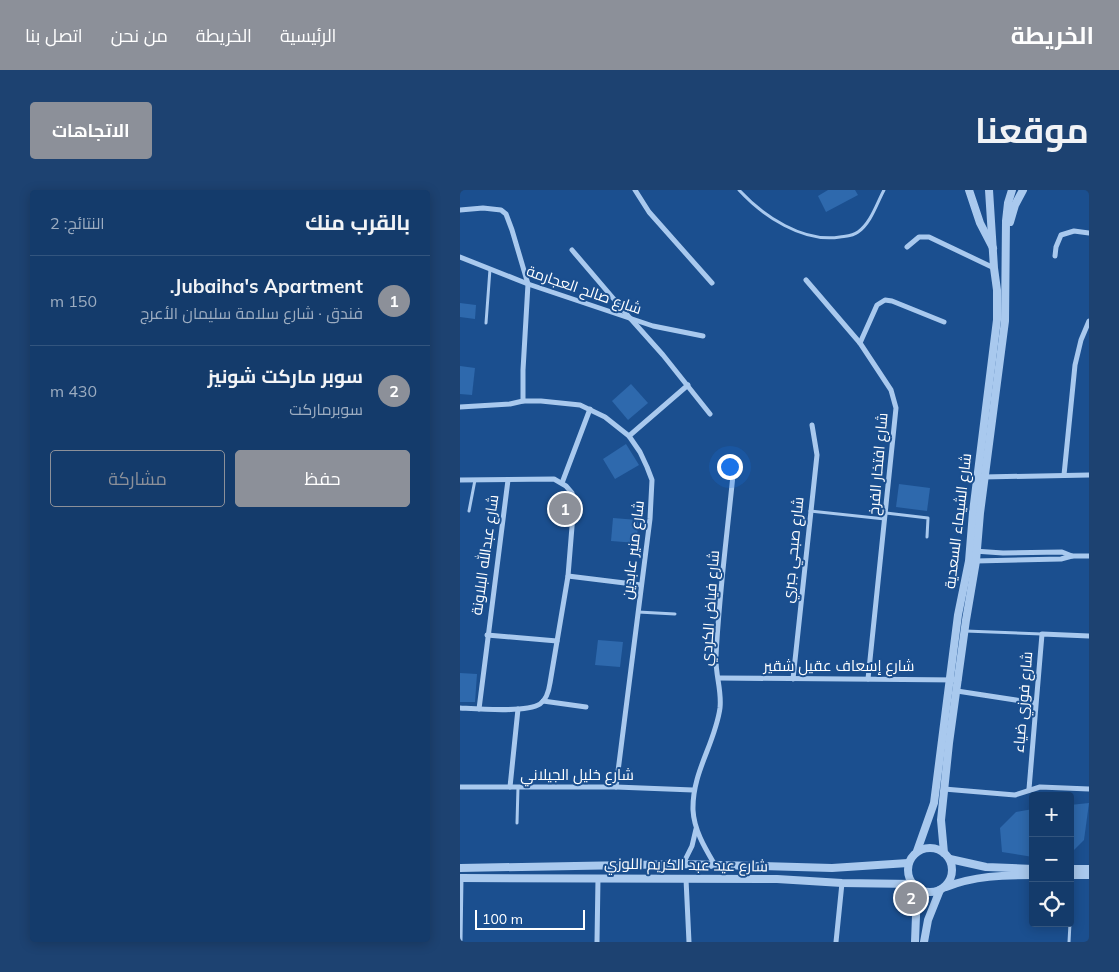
<!DOCTYPE html>
<html lang="ar">
<head>
<meta charset="utf-8">
<style>
  body { margin:0; font-family:Mulish,Cairo,sans-serif; background:#1d4271; color:#f1f3f6; direction:rtl }
  .controls { position:absolute; right:15px; bottom:15px; display:grid; overflow:hidden; border-radius:5px; box-shadow:0 2px 12px #0003 }
  .controls button { width:45px; height:45px; display:grid; place-items:center; padding:0; border:0; border-bottom:1px solid #33557e; background:#143b6b; color:#f1f3f6; font:25px sans-serif }
  .scale { position:absolute; left:15px; bottom:12px; width:110px; box-sizing:border-box; padding-left:5px; border:2px solid #fff; border-top:0; font-size:14px; line-height:18px; white-space:nowrap; color:#fff; -webkit-text-stroke:4px #1b4f8f; paint-order:stroke }
  .you { position:absolute; left:269px; top:276px; width:18px; height:18px; margin:-12px; border:4px solid #fff; border-radius:50%; background:#1a73e8; box-shadow:0 0 0 8px #1a73e833 }
  .badge { display:grid; place-items:center; width:32px; height:32px; border-radius:50%; background:#8c9099; color:#fff; font-size:16px; font-weight:700 }
  .pin { position:absolute; translate:-50% -50%; border:2px solid #fff; box-shadow:0 1px 5px #0006 }
  .list { margin:0; padding:0; list-style:none }
  h2 { display:flex; justify-content:space-between; align-items:center; height:65px; margin:0; padding:0 20px; font-size:21px }
  h2 small { font-size:16px; font-weight:400; color:#9dadc1 }
  .list li { display:grid; grid-template-columns:32px 1fr auto; gap:15px; align-items:center; box-sizing:border-box; height:90px; padding:0 20px; border-top:1px solid #33557e }
  .list b { display:block; font-size:19px; white-space:nowrap }
  .list p { margin:0; font-size:16px; white-space:nowrap; color:#9dadc1 }
  .list em { font-size:16px; font-style:normal; color:#9dadc1 }
  .actions { display:flex; gap:10px; padding:15px 20px }
  .actions a { flex:1; padding:11px 0; border:1px solid #8c9099; border-radius:5px; text-align:center; font-size:18px; color:#8c9099 }
  .actions .main { background:#8c9099; color:#fff }
  .icon { flex:none; width:28px; height:28px; fill:none; stroke:currentColor; stroke-width:2; stroke-linecap:round; stroke-linejoin:round }
  .map { position:relative; flex:none; width:629px; height:752px; overflow:hidden; direction:ltr; border-radius:5px }
  header { display:flex; align-items:center; gap:30px; box-sizing:border-box; height:70px; padding:0 25px; background:#8c9099; color:#fff }
  header strong { font-size:24px }
  nav { display:flex; gap:28px; margin-inline-start:auto; font-size:18px }
  .intro { display:flex; align-items:center; justify-content:space-between; box-sizing:border-box; height:120px; padding:0 30px }
  h1 { margin:0; font-size:35px }
  .button { padding:12px 22px; border-radius:5px; background:#8c9099; color:#fff; font-size:18px; font-weight:700 }
  main { display:flex; gap:30px; padding:0 30px }
  aside { flex:1; background:#143b6b; border-radius:5px; box-shadow:0 2px 12px #0003 }
  .map>svg:first-child { display:block }
  .green { fill:#2e69ad }
  .lines { fill:none; stroke-linecap:round; stroke-linejoin:round }
  .service { stroke:#a9c9ee; stroke-width:3 }
  .minor { stroke:#a9c9ee; stroke-width:5 }
  .tertiary { stroke:#a9c9ee; stroke-width:8 }
  .labels { text-anchor:middle; stroke-width:4; stroke-linejoin:round; paint-order:stroke }
  .street-label { font-size:15px; fill:#fff; stroke:#1b4f8f }
</style>
</head>
<body>
<header>
<strong>الخريطة</strong>
<nav><a>الرئيسية</a><a>الخريطة</a><a>من نحن</a><a>اتصل بنا</a></nav>
</header>
<div class="intro"><h1>موقعنا</h1><a class="button">الاتجاهات</a></div>
<main>
<div class="map">
<svg width="629" height="752" viewBox="0 0 629 752">
  <rect width="100%" height="100%" fill="#1b4f8f"/>
  <g class="green">
    <polygon points="368,0 395,0 398,5 366,22 358,6"/>
    <polygon points="0,113 16,115 15,129 0,127"/>
    <polygon points="0,176 15,178 12,205 0,204"/>
    <polygon points="171,194 188,213 168,230 152,211"/>
    <polygon points="166,254 179,275 155,289 143,269"/>
    <polygon points="439,294 470,298 467,321 436,317"/>
    <polygon points="153,328 178,330 177,353 151,351"/>
    <polygon points="138,450 163,452 160,477 135,475"/>
    <polygon points="0,483 17,484 15,512 0,512"/>
    <polygon points="629,613 624,650 610,664 610,615"/>
    <polygon points="573,619 573,667 542,662 540,638 556,622"/>
  </g>
  <g class="lines">
    <g class="service">
      <path d="M279,0C303,26 343,53 380,47C386,46 393,46 398,42C411,33 417,13 424,0"/>
      <polyline points="26,133 30,79"/>
      <polyline points="9,321 15,290"/>
      <polyline points="350,321 425,329"/>
      <polyline points="426,323 468,328 467,347"/>
      <polyline points="178,422 215,424"/>
      <polyline points="505,441 582,444"/>
      <polyline points="57,633 58,597"/>
      <polyline points="610,719 612,685"/>
      <polyline points="609,752 610,733"/>
    </g>
    <g class="minor">
      <polyline points="175,0 189,22 252,93"/>
      <polyline points="0,20 23,18 41,20 46,24 52,40 68,94 63,180 63,211"/>
      <polyline points="447,57 459,47 469,47 534,78"/>
      <polyline points="112,60 170,128 203,165 250,224"/>
      <polyline points="595,66 596,57 601,45 614,41 629,43"/>
      <polyline points="0,67 68,94 193,136 243,146"/>
      <polyline points="346,90 400,153 431,200 436,218 408,489"/>
      <polyline points="400,153 417,115 425,110 432,111 484,132"/>
      <polyline points="0,217 50,214 63,211 81,211 120,215 145,227 169,246 180,262 187,277 192,290 190,329 156,597"/>
      <polyline points="169,246 228,195"/>
      <polyline points="604,285 615,175 621,150 629,131"/>
      <polyline points="523,287 629,285"/>
      <path d="M0,290L94,289L106,296L112,303L114,312L108,386L90,493C89,500 86,510 80,514C66,523 18,519 0,518"/>
      <polyline points="102,293 130,219"/>
      <polyline points="514,361 543,363 602,362 612,366"/>
      <polyline points="515,371 601,369 612,366 629,366"/>
      <polyline points="108,386 181,395"/>
      <polyline points="27,445 97,451"/>
      <polyline points="259,488 499,490"/>
      <polyline points="333,489 357,265 352,235"/>
      <polyline points="497,501 575,513"/>
      <polyline points="83,511 126,517"/>
      <polyline points="19,519 48,290"/>
      <polyline points="0,597 156,597 233,600"/>
      <polyline points="50,597 58,519"/>
      <polyline points="484,599 555,605 580,597 629,599"/>
      <polyline points="569,599 582,444 629,446"/>
      <polyline points="223,674 232,656 236,639"/>
      <path d="M255,675C245,658 234,640 233,620C232,582 255,554 260,518C262,500 255,484 256,466C259,405 267,345 273,285"/>
      <polyline points="226,689 229,752"/>
      <polyline points="0,750 1,688"/>
      <polyline points="137,752 138,688"/>
      <polyline points="376,752 382,693"/>
    </g>
    <g class="tertiary">
      <polyline points="509,0 520,33 533,58"/>
      <polyline points="550,32 555,15 563,0"/>
      <circle cx="470" cy="680" r="22"/>
      <polyline points="457,661 474,613 498,425 509,371 513,322 537,130 537,100 534,78 529,0"/>
      <polyline points="484,663 481,630 489,553 506,430 516,371 520,323 545,131 546,31 548,13 552,0"/>
      <polyline points="490,669 526,677 573,679"/>
      <polyline points="0,678 223,674 372,678 448,673"/>
      <polyline points="610,679 629,679"/>
      <polyline points="610,685 629,685"/>
      <polyline points="0,688 317,689 382,693 453,694"/>
      <path d="M486,697C514,686 543,685 573,685"/>
      <polyline points="455,752 457,699"/>
      <polyline points="464,752 468,730 480,700"/>
    </g>
  </g>
  <g class="labels">
    <g class="street-label">
      <text transform="translate(124 100) rotate(19)" y="5">شارع صالح العجارمة</text>
      <text transform="translate(418 274) rotate(-85)" y="5">شارع افتخار الفرخ</text>
      <text transform="translate(498 331) rotate(-83)" y="5">شارع الشيماء السعدية</text>
      <text transform="translate(173 360) rotate(-83)" y="5">شارع منير عابدين</text>
      <text transform="translate(333 360) rotate(-84)" y="5">شارع صبحي جبري</text>
      <text transform="translate(25 365) rotate(-82)" y="5">شارع عبدالله البلاونة</text>
      <text transform="translate(250 418) rotate(-86)" y="5">شارع فياض الكردي</text>
      <text x="379" y="481">شارع إسعاف عقيل شقير</text>
      <text transform="translate(563 512) rotate(-85)" y="5">شارع فوزي ضياء</text>
      <text x="117" y="590">شارع خليل الجيلاني</text>
      <text transform="translate(226 675) rotate(1)" y="5">شارع عيد عبد الكريم اللوزي</text>
    </g>
  </g>
</svg>
<div class="controls">
<button>+</button>
<button>−</button>
<button><svg class="icon" aria-label="locate" viewBox="0 0 24 24"><circle cx="12" cy="12" r="6"/><path d="M12 2v4M12 18v4M2 12h4M18 12h4"/></svg></button>
</div>
<div class="scale">100 m</div>
<div class="you"></div>
<div class="pin badge" style="left:105px;top:319px">1</div>
<div class="pin badge" style="left:451px;top:708px">2</div>
</div>
<aside>
<h2>بالقرب منك<small>النتائج: 2</small></h2>
<ul class="list">
<li><span class="badge">1</span><div><b>Jubaiha's Apartment.</b><p>فندق · شارع سلامة سليمان الأعرج</p></div><em>150 m</em></li>
<li><span class="badge">2</span><div><b>سوبر ماركت شونيز</b><p>سوبرماركت</p></div><em>430 m</em></li>
</ul>
<div class="actions"><a class="main">حفظ</a><a>مشاركة</a></div>
</aside>
</main>
</body>
</html>
